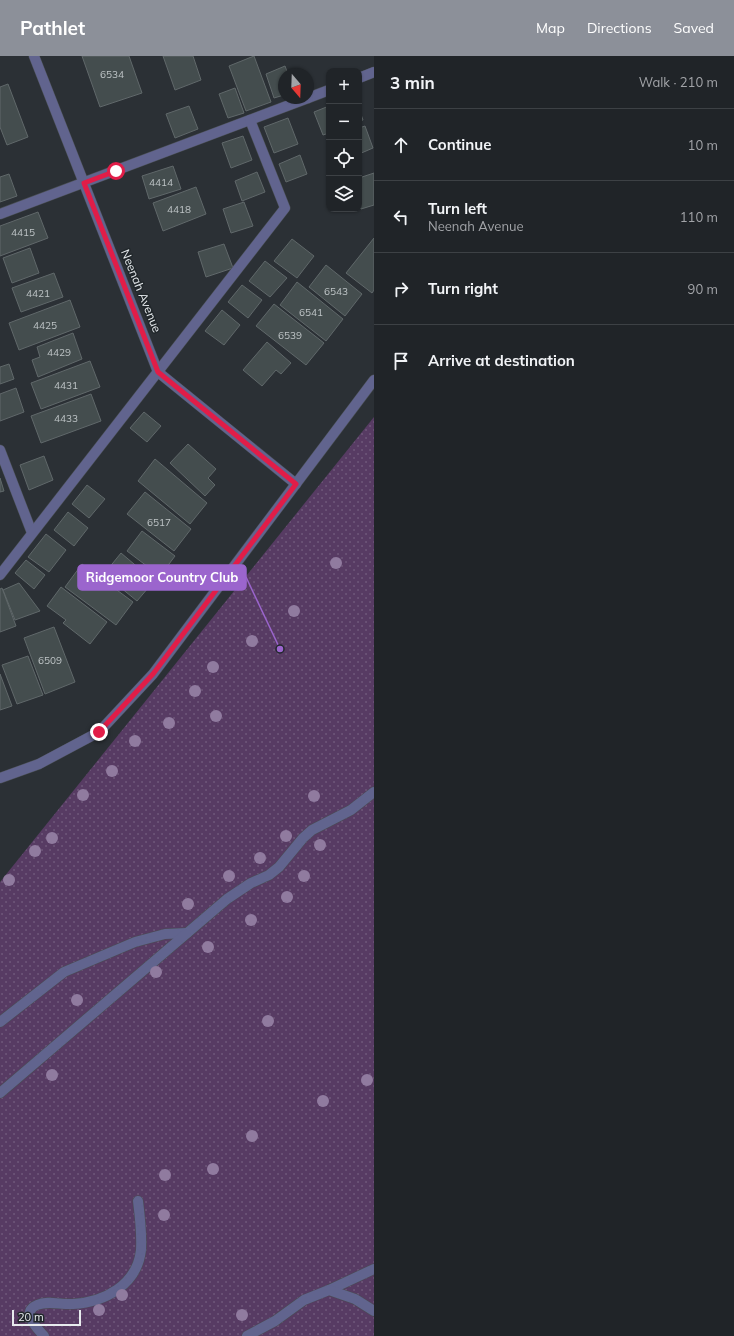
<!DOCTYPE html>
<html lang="en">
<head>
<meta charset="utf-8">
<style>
  body { margin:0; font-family:Mulish,sans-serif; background:#282c30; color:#f1f3f6 }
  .controls { position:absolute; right:12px; top:12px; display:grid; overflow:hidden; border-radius:8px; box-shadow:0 1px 3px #0004 }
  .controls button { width:36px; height:36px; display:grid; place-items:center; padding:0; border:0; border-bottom:1px solid #3d4145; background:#202428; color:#f1f3f6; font:20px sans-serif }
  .compass { position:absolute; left:278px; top:12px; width:36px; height:36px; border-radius:50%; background:#202428; box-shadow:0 1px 3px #0004; rotate:161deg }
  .scale { position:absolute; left:12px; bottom:10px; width:69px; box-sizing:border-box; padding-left:4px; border:2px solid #e7ebee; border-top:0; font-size:11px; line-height:14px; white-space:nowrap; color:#e7ebee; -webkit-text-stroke:3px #21272b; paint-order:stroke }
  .stop { position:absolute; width:12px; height:12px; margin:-9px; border:3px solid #e11d48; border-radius:50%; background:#fff }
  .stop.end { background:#e11d48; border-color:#fff; box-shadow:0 1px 4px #0008 }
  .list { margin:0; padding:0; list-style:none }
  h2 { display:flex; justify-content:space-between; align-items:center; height:52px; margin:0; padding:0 16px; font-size:17px }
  h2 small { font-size:13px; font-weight:400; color:#a2a4a8 }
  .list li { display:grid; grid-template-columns:26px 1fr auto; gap:12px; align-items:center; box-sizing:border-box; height:72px; padding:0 16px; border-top:1px solid #3d4145 }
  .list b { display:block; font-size:15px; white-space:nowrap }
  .list p { margin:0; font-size:13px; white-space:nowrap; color:#a2a4a8 }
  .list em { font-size:13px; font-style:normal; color:#a2a4a8 }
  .icon { flex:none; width:22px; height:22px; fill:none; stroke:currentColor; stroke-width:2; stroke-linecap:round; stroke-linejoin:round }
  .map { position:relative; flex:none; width:374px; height:1280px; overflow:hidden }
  header { display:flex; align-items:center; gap:24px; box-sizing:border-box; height:56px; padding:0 20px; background:#8c9099; color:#fff }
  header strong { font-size:19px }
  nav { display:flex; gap:22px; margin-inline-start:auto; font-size:14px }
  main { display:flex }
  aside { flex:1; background:#202428 }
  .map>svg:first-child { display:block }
  .grass { fill:url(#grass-dots) }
  .building { fill:#444d4e; stroke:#60686a }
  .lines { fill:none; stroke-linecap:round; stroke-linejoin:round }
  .lane-casing { stroke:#494e53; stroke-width:11 }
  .street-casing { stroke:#494e53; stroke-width:11 }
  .lane { stroke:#61648e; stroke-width:10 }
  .street { stroke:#61648e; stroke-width:10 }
  .tree { fill:#907b9f }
  .route { stroke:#e11d48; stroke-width:5 }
  .labels { text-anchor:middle; stroke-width:3; stroke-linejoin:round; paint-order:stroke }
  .number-label { font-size:10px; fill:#bec4c6 }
  .street-label { font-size:12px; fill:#e7ebee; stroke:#21272b }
  .leader { fill:none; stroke:#9b65cd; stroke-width:1.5 }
  .callout-dot { fill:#9b65cd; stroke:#21272b; stroke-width:1.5 }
  .callout { fill:#9b65cd; stroke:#9b65cd; stroke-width:1.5 }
  .callout-label { font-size:13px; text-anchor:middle; font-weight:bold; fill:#fff }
</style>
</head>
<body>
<header>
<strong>Pathlet</strong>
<nav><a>Map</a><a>Directions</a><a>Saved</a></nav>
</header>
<main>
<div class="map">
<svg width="374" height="1280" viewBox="0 0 374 1280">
  <defs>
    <pattern id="grass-dots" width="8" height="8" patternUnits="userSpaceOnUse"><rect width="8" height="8" fill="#573b63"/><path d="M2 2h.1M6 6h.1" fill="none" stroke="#6f587a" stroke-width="1.8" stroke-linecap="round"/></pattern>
  </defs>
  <rect width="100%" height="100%" fill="#2b3035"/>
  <polygon class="grass" points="374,361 374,1280 0,1280 0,826"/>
  <g class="building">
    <polygon points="82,0 129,0 142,37 100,51"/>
    <polygon points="163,0 193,0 201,24 175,34"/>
    <polygon points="254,0 271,46 246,55 229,10"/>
    <polygon points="285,10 288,18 284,18 284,39 274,42 266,18"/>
    <polygon points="8,28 28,81 7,89 0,71 0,31"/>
    <polygon points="235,32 244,57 228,62 219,38"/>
    <polygon points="189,50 198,73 175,82 166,58"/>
    <polygon points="329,50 329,77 323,79 314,56"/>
    <polygon points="359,53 363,64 359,65"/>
    <polygon points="288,62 298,88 274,97 264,71"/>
    <polygon points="365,70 373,92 359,98 359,72"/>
    <polygon points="243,80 252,104 231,112 222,87"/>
    <polygon points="300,99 307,118 286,126 279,108"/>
    <polygon points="173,110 181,133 149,143 142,120"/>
    <polygon points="257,116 265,136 242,145 235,125"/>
    <polygon points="374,117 374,149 361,153 359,147 359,122"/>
    <polygon points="9,118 17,140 0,146 0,121"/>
    <polygon points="196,131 206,158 163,175 153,147"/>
    <polygon points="244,146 253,170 231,177 223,153"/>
    <polygon points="38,156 48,182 0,200 0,170"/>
    <polygon points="374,182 374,234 372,237 346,217"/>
    <polygon points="292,183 314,200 297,222 274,205"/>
    <polygon points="224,188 233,212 206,221 198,196"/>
    <polygon points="30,192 39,217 12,227 3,202"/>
    <polygon points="265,205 287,222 270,241 249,225"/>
    <polygon points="326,209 362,238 345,260 309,231"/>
    <polygon points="54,217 63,241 21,256 12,232"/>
    <polygon points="297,226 343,263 326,285 280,249"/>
    <polygon points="242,229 262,244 248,262 228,246"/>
    <polygon points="70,244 80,271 19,294 9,267"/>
    <polygon points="274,248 324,287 306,309 256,270"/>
    <polygon points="222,254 240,269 224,289 205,275"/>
    <polygon points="73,277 82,303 38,321 32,304 40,301 37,291"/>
    <polygon points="267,286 291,307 281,318 276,314 262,330 243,314"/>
    <polygon points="90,305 100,331 41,353 31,327"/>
    <polygon points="9,308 14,323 0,328 0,311"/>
    <polygon points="16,332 24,356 0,365 0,338"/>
    <polygon points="91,338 101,365 41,387 31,360"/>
    <polygon points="144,356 161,370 147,386 130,372"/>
    <polygon points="188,388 216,413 208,422 215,429 205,440 170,407"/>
    <polygon points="44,400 53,424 29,434 20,409"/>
    <polygon points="155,403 207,447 190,468 138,425"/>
    <polygon points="0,422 4,435 0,436"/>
    <polygon points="87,429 105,443 89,462 72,448"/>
    <polygon points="145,436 191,473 174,495 127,458"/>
    <polygon points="68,456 88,472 74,490 54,474"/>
    <polygon points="142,475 175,500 160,520 127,495"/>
    <polygon points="46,478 66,494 49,516 28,501"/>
    <polygon points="121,497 154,525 137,545 104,518"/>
    <polygon points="26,504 45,519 34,533 15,517"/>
    <polygon points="82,508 133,546 116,569 65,531"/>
    <polygon points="19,527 40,555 15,564 3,534"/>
    <polygon points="61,531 107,566 90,588 63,567 66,564 47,550"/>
    <polygon points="2,532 16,570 0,576 0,533"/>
    <polygon points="54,571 75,626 45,638 24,582"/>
    <polygon points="28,600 43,639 17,648 2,609"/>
    <polygon points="0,618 12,650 0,654"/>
  </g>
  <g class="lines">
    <defs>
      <g id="lane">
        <polyline points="359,22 374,16"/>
        <polyline points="308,42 329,34"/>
        <polyline points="0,158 308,42"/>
        <polyline points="0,394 32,477"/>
        <polyline points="0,519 285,152 250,64"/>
        <polyline points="0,966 64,916 135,886 165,878 187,877"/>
        <polyline points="0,1037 227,843 251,827 269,819 279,811 303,782 312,774 351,754 374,736"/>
        <polyline points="329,1234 374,1213"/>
        <path d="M44,1280C37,1272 20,1256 37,1249C48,1244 61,1249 73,1248C105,1246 137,1229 141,1194C142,1178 140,1161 138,1145"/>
        <polyline points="247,1280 275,1265 304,1244 329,1234 355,1243 374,1255"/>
      </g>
      <g id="street">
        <polyline points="34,0 158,316 296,428"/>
        <polyline points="0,722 39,708 99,676 153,618 374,324"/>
      </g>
    </defs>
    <use href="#lane" class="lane-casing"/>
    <use href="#street" class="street-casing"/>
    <use href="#lane" class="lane"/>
    <use href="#street" class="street"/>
  </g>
  <g class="tree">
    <circle cx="336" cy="507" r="6"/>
    <circle cx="294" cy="555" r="6"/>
    <circle cx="252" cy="585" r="6"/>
    <circle cx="213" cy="611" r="6"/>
    <circle cx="195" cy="635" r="6"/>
    <circle cx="216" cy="660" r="6"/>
    <circle cx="169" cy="667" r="6"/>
    <circle cx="135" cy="685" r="6"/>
    <circle cx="112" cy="715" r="6"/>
    <circle cx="83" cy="739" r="6"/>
    <circle cx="314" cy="740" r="6"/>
    <circle cx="286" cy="780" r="6"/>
    <circle cx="52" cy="782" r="6"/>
    <circle cx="320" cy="789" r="6"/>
    <circle cx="35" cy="795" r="6"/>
    <circle cx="260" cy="802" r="6"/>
    <circle cx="229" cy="820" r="6"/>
    <circle cx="304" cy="820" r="6"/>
    <circle cx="9" cy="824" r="6"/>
    <circle cx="287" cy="841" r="6"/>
    <circle cx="188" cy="848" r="6"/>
    <circle cx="251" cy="864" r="6"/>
    <circle cx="208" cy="891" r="6"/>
    <circle cx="156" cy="916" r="6"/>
    <circle cx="77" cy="944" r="6"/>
    <circle cx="268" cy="965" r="6"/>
    <circle cx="52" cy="1019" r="6"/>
    <circle cx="367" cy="1024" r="6"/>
    <circle cx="323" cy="1045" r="6"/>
    <circle cx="252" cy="1080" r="6"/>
    <circle cx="213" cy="1113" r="6"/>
    <circle cx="165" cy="1119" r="6"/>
    <circle cx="164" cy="1159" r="6"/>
    <circle cx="122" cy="1239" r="6"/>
    <circle cx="99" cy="1254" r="6"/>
    <circle cx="242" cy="1259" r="6"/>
  </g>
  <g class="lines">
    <polyline class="route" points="99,676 153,618 296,428 158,316 84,127 116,115"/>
  </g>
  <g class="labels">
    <g class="number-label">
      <text x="112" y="22">6534</text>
      <text x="161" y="130">4414</text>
      <text x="179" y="157">4418</text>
      <text x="23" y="180">4415</text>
      <text x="336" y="239">6543</text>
      <text x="38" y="241">4421</text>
      <text x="311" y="260">6541</text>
      <text x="45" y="273">4425</text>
      <text x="290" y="283">6539</text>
      <text x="59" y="300">4429</text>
      <text x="66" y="333">4431</text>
      <text x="66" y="366">4433</text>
      <text x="159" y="470">6517</text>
      <text x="50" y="608">6509</text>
    </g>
    <g class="street-label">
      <text transform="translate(141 235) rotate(68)" y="4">Neenah Avenue</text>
    </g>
  </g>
  <path class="leader" d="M280 593L246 521"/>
  <circle class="callout-dot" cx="280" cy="593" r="4"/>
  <rect class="callout" x="78" y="509" width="168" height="25" rx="4"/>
  <g class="callout-label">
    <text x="162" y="526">Ridgemoor Country Club</text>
  </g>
</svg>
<div class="controls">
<button>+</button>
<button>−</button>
<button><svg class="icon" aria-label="locate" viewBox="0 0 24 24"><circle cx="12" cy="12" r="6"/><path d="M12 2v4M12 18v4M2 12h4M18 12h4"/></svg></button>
<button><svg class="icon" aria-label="layers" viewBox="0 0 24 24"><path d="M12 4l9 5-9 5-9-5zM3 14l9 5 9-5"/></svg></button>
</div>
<svg class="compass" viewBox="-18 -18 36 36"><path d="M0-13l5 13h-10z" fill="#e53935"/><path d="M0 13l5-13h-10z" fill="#a2a4a8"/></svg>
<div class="scale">20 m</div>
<div class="stop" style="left:116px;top:115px"></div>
<div class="stop end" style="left:99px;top:676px"></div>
</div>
<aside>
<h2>3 min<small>Walk · 210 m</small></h2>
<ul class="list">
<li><svg class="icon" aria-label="ahead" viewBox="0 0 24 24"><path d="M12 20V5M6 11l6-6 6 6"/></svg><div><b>Continue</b></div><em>10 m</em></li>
<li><svg class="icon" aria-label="left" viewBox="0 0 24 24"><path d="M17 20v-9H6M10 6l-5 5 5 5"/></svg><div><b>Turn left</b><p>Neenah Avenue</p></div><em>110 m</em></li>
<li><svg class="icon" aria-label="right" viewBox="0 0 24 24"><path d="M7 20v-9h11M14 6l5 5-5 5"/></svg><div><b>Turn right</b></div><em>90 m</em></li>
<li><svg class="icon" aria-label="arrive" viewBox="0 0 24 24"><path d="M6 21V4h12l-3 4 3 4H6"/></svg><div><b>Arrive at destination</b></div></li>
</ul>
</aside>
</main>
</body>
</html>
